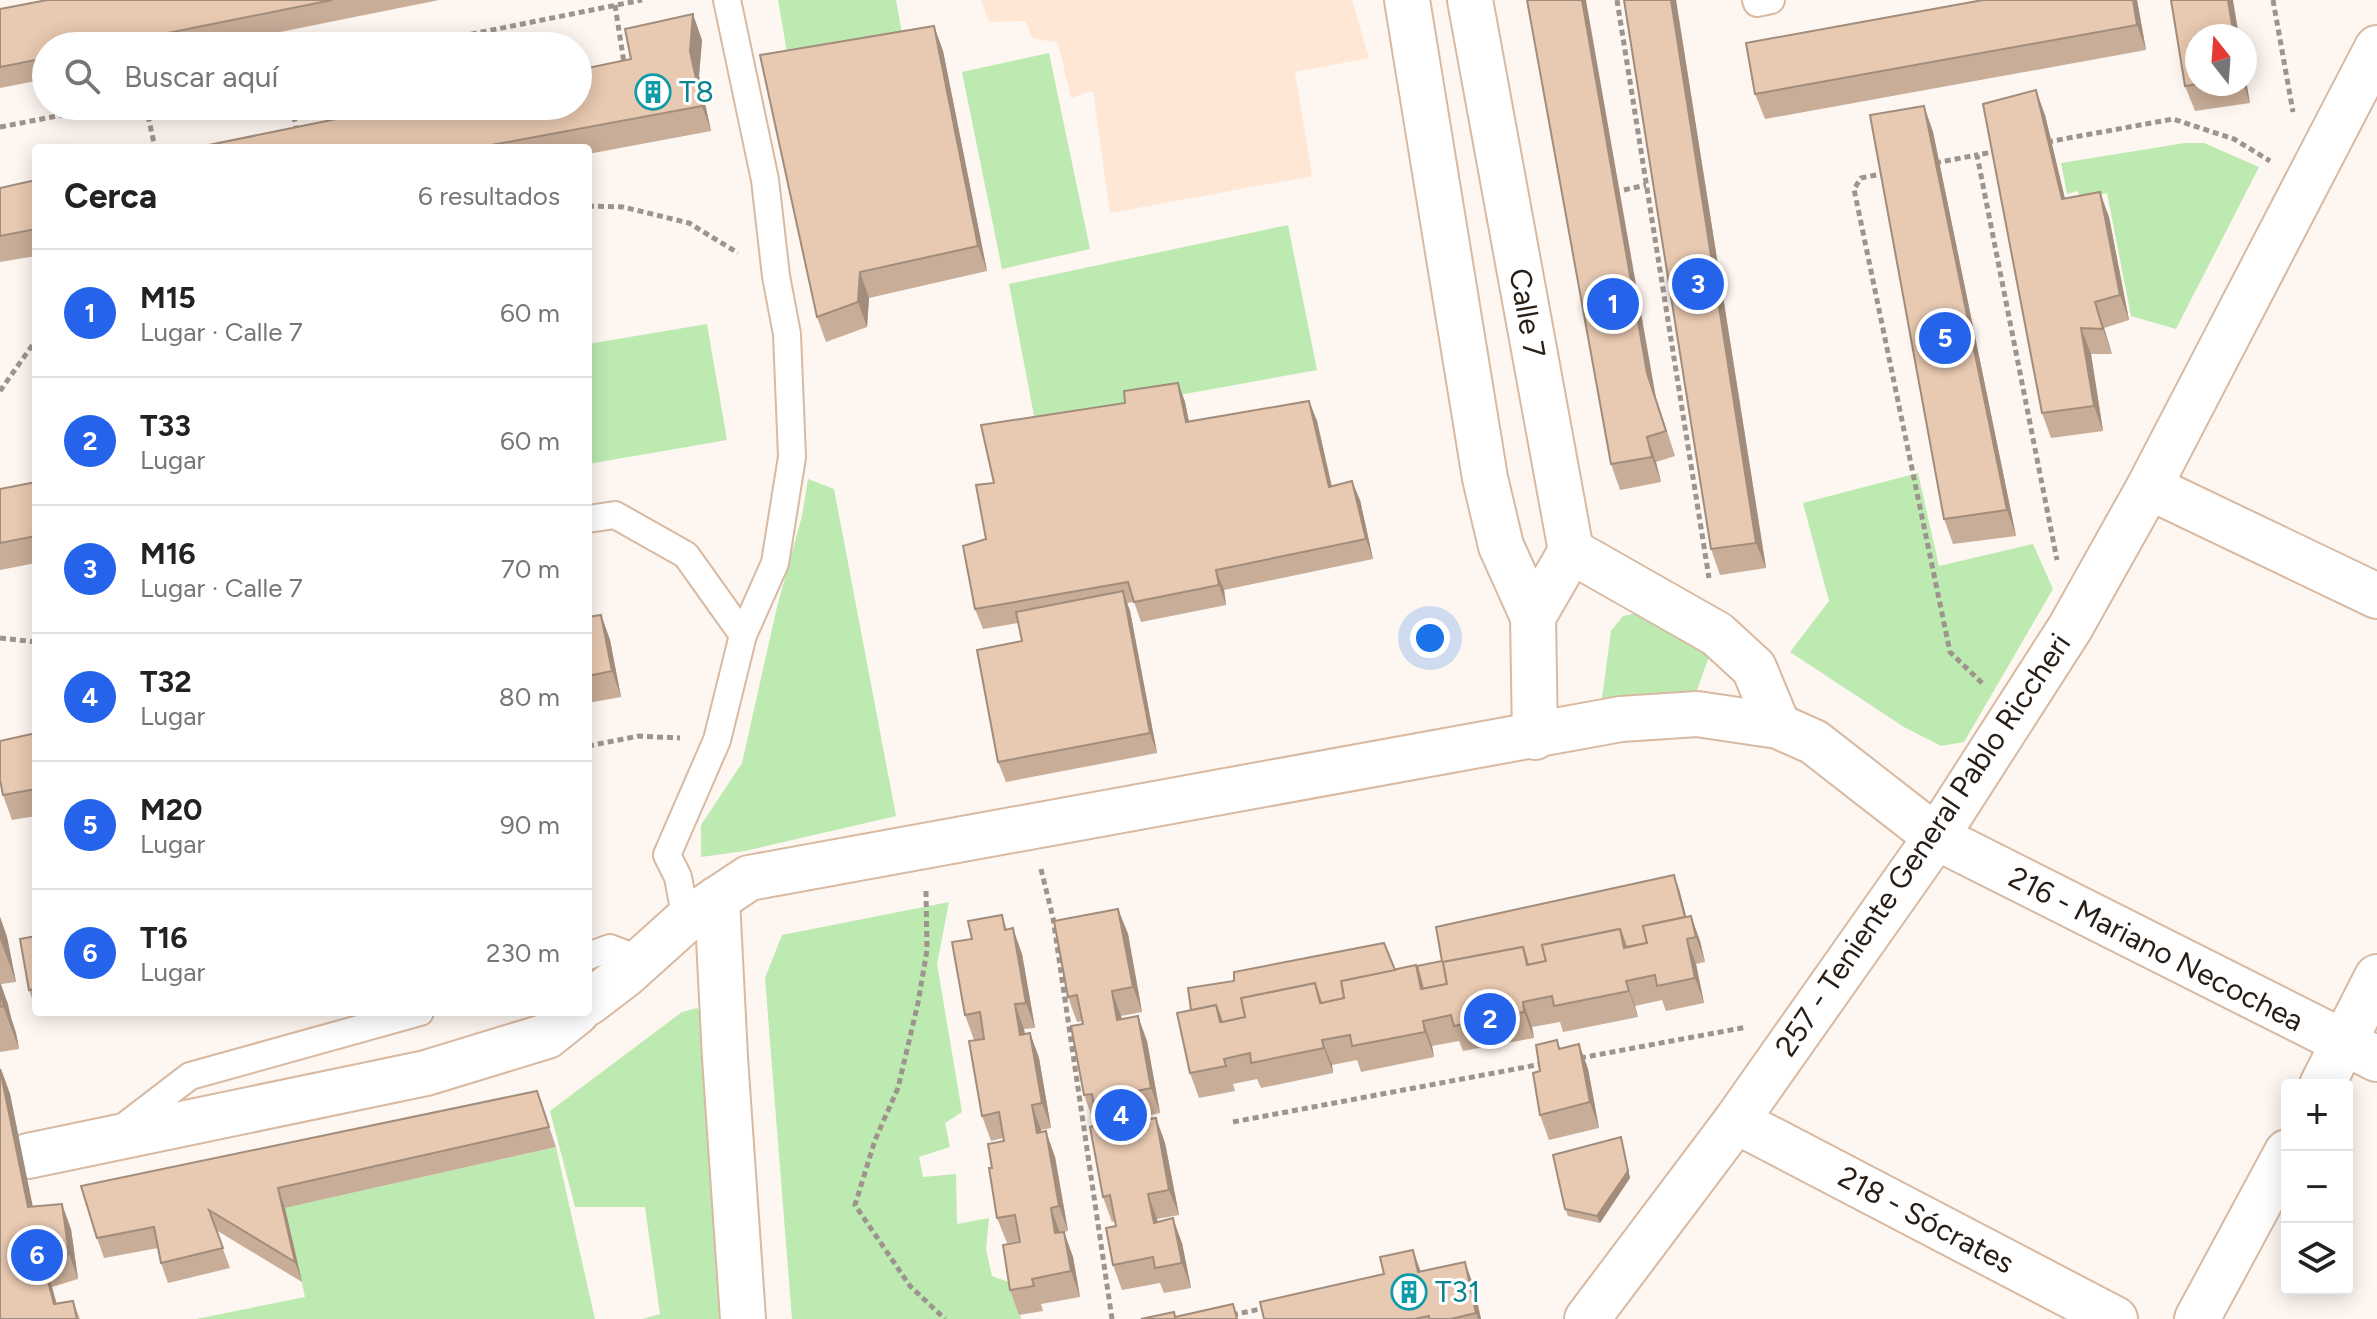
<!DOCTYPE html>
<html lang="es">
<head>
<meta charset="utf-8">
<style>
  body { margin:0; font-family:Figtree,sans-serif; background:#f6f6f6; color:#222 }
  .controls { position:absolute; right:24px; bottom:24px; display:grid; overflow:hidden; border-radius:8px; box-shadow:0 4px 20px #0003 }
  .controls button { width:72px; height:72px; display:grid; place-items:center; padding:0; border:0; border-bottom:2px solid #e0e0e0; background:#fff; color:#222; font:40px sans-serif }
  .compass { position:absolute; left:2185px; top:24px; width:72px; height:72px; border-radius:50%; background:#fff; box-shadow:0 4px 20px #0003; rotate:343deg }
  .you { position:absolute; left:1430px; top:638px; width:28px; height:28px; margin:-20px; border:6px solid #fff; border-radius:50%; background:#1a73e8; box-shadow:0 0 0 12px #1a73e833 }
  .badge { display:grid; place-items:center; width:52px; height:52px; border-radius:50%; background:#2563eb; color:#fff; font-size:26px; font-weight:700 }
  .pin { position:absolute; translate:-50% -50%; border:4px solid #fff; box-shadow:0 2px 8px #0006 }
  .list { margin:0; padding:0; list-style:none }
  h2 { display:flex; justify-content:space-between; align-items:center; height:104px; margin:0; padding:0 32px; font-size:34px }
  h2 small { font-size:26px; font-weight:400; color:#767676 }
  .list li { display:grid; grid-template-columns:52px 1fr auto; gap:24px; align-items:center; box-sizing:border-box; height:128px; padding:0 32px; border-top:2px solid #e0e0e0 }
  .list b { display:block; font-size:30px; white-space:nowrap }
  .list p { margin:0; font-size:26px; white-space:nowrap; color:#767676 }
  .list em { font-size:26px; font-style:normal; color:#767676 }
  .icon { flex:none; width:44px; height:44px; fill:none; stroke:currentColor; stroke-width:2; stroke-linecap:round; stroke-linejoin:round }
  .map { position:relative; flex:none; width:2377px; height:1319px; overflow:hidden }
  .search { position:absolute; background:#fff; box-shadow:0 4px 20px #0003; left:32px; top:32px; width:560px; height:88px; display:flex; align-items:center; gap:20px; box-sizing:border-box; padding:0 28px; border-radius:44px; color:#767676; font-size:30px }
  .panel { position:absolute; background:#fff; box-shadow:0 4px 20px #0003; left:32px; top:144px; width:560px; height:872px; border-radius:8px }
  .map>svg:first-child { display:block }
  .built { fill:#ffe7d6 }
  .green { fill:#bceab1 }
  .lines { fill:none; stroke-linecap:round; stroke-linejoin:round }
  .lane-casing { stroke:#d8b9a1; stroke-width:30 }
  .street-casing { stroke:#d8b9a1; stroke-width:48 }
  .path { stroke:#9d948d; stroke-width:5; stroke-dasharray:6 4; stroke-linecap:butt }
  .lane { stroke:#fff; stroke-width:26 }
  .street { stroke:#fff; stroke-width:44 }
  .wall { fill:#c8ad98 }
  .shaded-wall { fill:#a28d7c }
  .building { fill:#e8c9b1; stroke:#a28d7c; stroke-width:2 }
  .labels { text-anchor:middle; stroke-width:6; stroke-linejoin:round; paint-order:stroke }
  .culture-label { font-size:30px; fill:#0d838f; stroke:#fff; text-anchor:start }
  .street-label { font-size:30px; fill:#291e15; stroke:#fff }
</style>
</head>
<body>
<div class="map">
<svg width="2377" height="1319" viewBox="0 0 2377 1319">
  <rect width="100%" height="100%" fill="#fdf6f1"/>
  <polygon class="built" points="981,0 1352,0 1369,58 1295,72 1312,176 1110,213 1093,91 1071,98 1058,43 1032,38 1026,21 989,22"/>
  <g class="green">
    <polygon points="778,0 896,0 906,55 791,75"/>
    <polygon points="1049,53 1090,249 1002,269 962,72"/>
    <polygon points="2185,143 2204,143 2259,167 2176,329 2131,316 2107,193 2080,199 2078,191 2067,194 2061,163"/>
    <polygon points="1288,225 1317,370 1035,421 1009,284"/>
    <polygon points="707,324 727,440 588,464 588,344"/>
    <polygon points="1918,473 1939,566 2033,544 2053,589 1964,742 1941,746 1904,727 1790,652 1829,601 1803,503"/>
    <polygon points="808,479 834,489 896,816 745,851 701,857 701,825 742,763 777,607 802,516"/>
    <polygon points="1637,613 1711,651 1690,709 1601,706 1611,631 1623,616"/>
    <polygon points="949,902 937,964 962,1112 945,1123 950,1147 919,1157 923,1177 956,1174 957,1224 989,1218 986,1249 992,1276 1014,1284 1021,1319 792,1319 765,978 782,935"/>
    <polygon points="697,1008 701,1015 723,1319 642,1319 660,1314 645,1207 575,1207 550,1111 682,1012"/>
    <polygon points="556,1147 595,1319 196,1319 305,1297 285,1208"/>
  </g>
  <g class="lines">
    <defs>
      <g id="lane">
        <polyline points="1756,0 1757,3 1771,0"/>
        <polyline points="588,519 615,515 686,555 743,635"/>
        <polyline points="686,920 678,877 667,855 717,740 743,635 775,563 792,457 787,334 776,276 765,180 727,0"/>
        <polyline points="588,956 610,948 641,960"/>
        <polyline points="121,1129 190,1076 420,1012"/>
      </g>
      <g id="street">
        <polyline points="1407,0 1485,478 1501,546 1533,617"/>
        <polyline points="1470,0 1571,551 1533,617 1535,737"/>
        <polyline points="2149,487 2377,596"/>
        <polyline points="1571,551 1717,634 1754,668 1778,726"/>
        <polyline points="717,899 725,1058 743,1319"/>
        <polyline points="588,1003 626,974 686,920 749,878 1621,719 1697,714 1778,726 1814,742 1936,837 2377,1059"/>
        <polyline points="2322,1085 2377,977"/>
        <polyline points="1736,1121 2115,1319"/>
        <polyline points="28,1156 426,1073 547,1036 577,1012"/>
        <polyline points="1587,1319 1736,1121 1936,837 2070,628 2149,487 2377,48"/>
        <polyline points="2197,1319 2287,1152"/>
      </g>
    </defs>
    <use href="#lane" class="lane-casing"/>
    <use href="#street" class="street-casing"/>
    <g class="path">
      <polyline points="1617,0 1709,578"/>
      <polyline points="2273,0 2293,112"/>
      <polyline points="615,5 624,63"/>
      <polyline points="412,46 642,0"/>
      <polyline points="146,106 155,148"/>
      <polyline points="292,106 297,133"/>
      <polyline points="0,127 109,106"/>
      <polyline points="2047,142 2173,119 2234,139 2270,161"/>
      <polyline points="1998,151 1977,155 2057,560"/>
      <polyline points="1935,163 1977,155"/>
      <polyline points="1886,173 1861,178 1854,189 1950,652 1983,684"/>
      <polyline points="1624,190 1646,185"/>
      <polyline points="588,206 623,207 689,223 738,253"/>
      <polyline points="0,391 36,340"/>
      <polyline points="0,638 36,642"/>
      <polyline points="588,746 639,736 680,738"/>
      <polyline points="1041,869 1053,918 1112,1319"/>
      <polyline points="926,891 927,950 918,1003 898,1088 875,1140 855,1205 910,1286 945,1319"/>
      <polyline points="1580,1058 1747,1027"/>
      <polyline points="1233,1122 1542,1064"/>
      <polyline points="1232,1315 1265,1308"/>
    </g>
    <use href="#lane" class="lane"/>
    <use href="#street" class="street"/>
  </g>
  <g class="wall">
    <polygon points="47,0 439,0 210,46 46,46 46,79 0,88 0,9"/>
    <polygon points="1624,0 1676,0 1766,568 1720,575 1711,549"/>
    <polygon points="1983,0 2137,0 2146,50 1765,119 1755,94"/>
    <polygon points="934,26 943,51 987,271 869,298 867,327 826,342 817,317"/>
    <polygon points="702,40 699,76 711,131 588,154 588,148 194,148 631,59"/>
    <polygon points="2197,84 2245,84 2250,103 2195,111 2185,86"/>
    <polygon points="1924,106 1933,132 2016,536 1953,544 1944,519"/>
    <polygon points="2045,115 2065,199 2109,217 2129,320 2104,328 2112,354 2091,354 2103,431 2051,438 2042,413"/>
    <polygon points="36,180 36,256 0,262 0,188"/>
    <polygon points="1178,383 1185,402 1189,422 1309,401 1317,421 1332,486 1360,500 1373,559 1224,590 1226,605 1141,622 1134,602 1127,603 1130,611 1157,753 1006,782 998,762 1022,641 1018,623 983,629 975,609 994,483 1125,403"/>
    <polygon points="1656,398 1675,456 1656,462 1661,482 1620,490 1611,464"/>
    <polygon points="36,482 36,563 0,570 0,489"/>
    <polygon points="601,615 610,640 621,697 588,703 588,617"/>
    <polygon points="36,733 36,816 12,820 3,795"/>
    <polygon points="1679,889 1686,917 1691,916 1700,941 1705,962 1696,964 1704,1003 1666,1011 1662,1000 1635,1006 1638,1017 1563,1032 1560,1022 1532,1027 1534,1038 1463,1051 1459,1041 1432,1046 1434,1057 1361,1072 1357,1060 1332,1065 1333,1073 1261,1088 1257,1079 1233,1084 1235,1091 1199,1098 1190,1073 1395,970 1442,961"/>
    <polygon points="1118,909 1128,934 1142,1012 1121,1016 1122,1019 1147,1041 1160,1113 1142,1117 1142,1121 1156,1118 1165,1143 1179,1215 1157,1219 1158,1222 1182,1243 1191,1288 1164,1293 1160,1283 1122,1290 1113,1265 1116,1226 1115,1221 1112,1222 1103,1197 1097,1120 1093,1120 1084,1095 1083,1024 1082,1021 1077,1022 1068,997"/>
    <polygon points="1002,915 1007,930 1022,954 1035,1028 1024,1029 1025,1034 1030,1033 1039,1058 1051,1128 1041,1130 1041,1132 1055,1157 1068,1231 1064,1232 1073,1257 1080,1297 1041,1304 1043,1311 1019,1315 1010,1290 1019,1241 1007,1243 997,1218 992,1168 1004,1141 1003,1138 991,1141 982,1116 974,1040 965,1015 972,939"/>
    <polygon points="0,917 7,937 16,982 1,984 16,1033 19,1049 0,1052"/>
    <polygon points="36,936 36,1009 29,990"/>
    <polygon points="37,1012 56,1012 38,1015"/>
    <polygon points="1557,1040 1560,1048 1579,1044 1588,1069 1599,1128 1549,1140 1540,1115 1540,1071"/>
    <polygon points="1,1069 10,1094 32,1206 71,1229 78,1279 52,1287 57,1304 73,1301 80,1319 0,1319"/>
    <polygon points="537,1091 556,1147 285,1208 302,1282 216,1230 230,1268 168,1283 161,1263 158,1248 104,1258 97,1238"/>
    <polygon points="1621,1137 1630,1178 1600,1223 1568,1216 1565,1209"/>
    <polygon points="1421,1272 1474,1287 1481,1319 1264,1319"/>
  </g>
  <g class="shaded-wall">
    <polygon points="1582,0 1586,0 1656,398 1675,456 1647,373"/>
    <polygon points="1671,0 1676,0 1766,568 1756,543"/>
    <polygon points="2133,0 2137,0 2146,50 2137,25"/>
    <polygon points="2228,0 2233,0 2239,36 2234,36"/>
    <polygon points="693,14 702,40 699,76 711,131 702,106 690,51"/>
    <polygon points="934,26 943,51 987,271 978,246"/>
    <polygon points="2245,73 2250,103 2243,84 2245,84"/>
    <polygon points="2036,90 2045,115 2071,224 2062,199"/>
    <polygon points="1924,106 1933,132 2016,536 2007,510"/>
    <polygon points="2100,192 2109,217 2129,320 2120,295"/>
    <polygon points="860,272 869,298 867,327 858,302"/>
    <polygon points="2095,302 2104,328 2112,354 2103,329"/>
    <polygon points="2081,328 2091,354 2103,431 2094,406"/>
    <polygon points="1178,383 1185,402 1193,442 1186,422"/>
    <polygon points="1309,401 1317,421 1336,507 1329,487"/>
    <polygon points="1647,437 1656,462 1661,482 1652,457"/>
    <polygon points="1352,481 1360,500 1373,559 1366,539"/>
    <polygon points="1216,570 1224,590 1226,605 1219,585"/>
    <polygon points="1123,591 1130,611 1157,753 1150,733"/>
    <polygon points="601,615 610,640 621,697 612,671"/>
    <polygon points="1674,875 1679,889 1692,938 1688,930"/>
    <polygon points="1118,909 1128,934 1142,1012 1133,987"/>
    <polygon points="1691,916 1700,941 1705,962 1696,937"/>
    <polygon points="0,917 7,937 16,982 0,939"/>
    <polygon points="1013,928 1022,954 1035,1028 1026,1003"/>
    <polygon points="1687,939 1696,964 1704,1003 1695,978"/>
    <polygon points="1626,981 1635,1006 1638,1017 1629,991"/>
    <polygon points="0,982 8,1004 11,1018 16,1033 19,1049 3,1006 0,991"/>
    <polygon points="1112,991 1121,1016 1127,1045 1117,1020"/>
    <polygon points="1523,1002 1532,1027 1534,1038 1524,1012"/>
    <polygon points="1015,1004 1024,1029 1029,1060 1020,1035"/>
    <polygon points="1138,1016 1147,1041 1160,1113 1151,1088"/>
    <polygon points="1423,1021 1432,1046 1434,1057 1425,1032"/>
    <polygon points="1030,1033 1039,1058 1051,1128 1042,1103"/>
    <polygon points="1322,1040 1332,1065 1333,1073 1324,1048"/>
    <polygon points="1579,1044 1588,1069 1599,1128 1590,1102"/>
    <polygon points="1,1069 10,1094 38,1232 28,1207"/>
    <polygon points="1132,1092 1142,1117 1147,1146 1138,1121"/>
    <polygon points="1032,1105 1041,1130 1046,1159 1037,1133"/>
    <polygon points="1156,1118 1165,1143 1179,1215 1169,1190"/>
    <polygon points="1046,1131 1055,1157 1068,1231 1059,1206"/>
    <polygon points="1621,1137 1630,1178 1600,1223 1597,1216"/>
    <polygon points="278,1188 285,1208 302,1282 295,1262"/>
    <polygon points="1148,1194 1157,1219 1163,1248 1154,1223"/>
    <polygon points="62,1204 71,1229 78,1279 69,1254"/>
    <polygon points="1051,1208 1060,1233 1055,1233"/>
    <polygon points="1173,1218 1182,1243 1191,1288 1182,1263"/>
    <polygon points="1064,1232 1073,1257 1080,1297 1071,1271"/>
    <polygon points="1413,1250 1422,1275 1418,1272"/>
    <polygon points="43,1262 52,1287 60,1319 54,1304"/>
    <polygon points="1465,1262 1474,1287 1481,1319 1478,1319 1476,1313"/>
  </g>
  <g class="building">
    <polygon points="47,0 332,0 103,46 46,46 46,58 0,67 0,9"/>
    <polygon points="1527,0 1582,0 1647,373 1666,431 1647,437 1652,457 1611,464"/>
    <polygon points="1624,0 1671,0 1756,543 1711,549"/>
    <polygon points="1983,0 2133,0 2137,25 1755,94 1746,43"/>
    <polygon points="2171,0 2228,0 2234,36 2197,36 2198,84 2185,86"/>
    <polygon points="693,14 690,51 702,106 475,148 194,148 400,106 578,106 578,70 631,59 625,29"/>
    <polygon points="934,26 978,246 860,272 858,302 817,317 760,55"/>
    <polygon points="2036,90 2062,199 2100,192 2120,295 2095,302 2103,329 2081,328 2094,406 2042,413 1983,104"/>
    <polygon points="1924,106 2007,510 1944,519 1870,115"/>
    <polygon points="36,180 36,229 0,236 0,188"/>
    <polygon points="1178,383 1186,422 1309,401 1329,487 1352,481 1366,539 1216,570 1219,585 1134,602 1128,582 975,609 963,546 986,539 976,485 994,483 981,425 1125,403 1124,391"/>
    <polygon points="36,482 36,536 0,543 0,489"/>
    <polygon points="1123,591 1150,733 998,762 977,650 1022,641 1016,612"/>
    <polygon points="601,615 612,671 588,676 588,617"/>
    <polygon points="36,733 36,789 3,795 0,780 0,741"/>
    <polygon points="1674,875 1685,917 1643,926 1647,943 1626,947 1620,929 1542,945 1546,961 1528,965 1523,947 1443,962 1447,984 1423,989 1417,966 1442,961 1436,927"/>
    <polygon points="1118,909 1133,987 1112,991 1117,1020 1138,1016 1151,1088 1132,1092 1138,1121 1156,1118 1169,1190 1148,1194 1154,1223 1173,1218 1182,1263 1155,1268 1153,1257 1113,1265 1106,1228 1116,1226 1110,1195 1103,1197 1090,1127 1098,1125 1092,1094 1084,1095 1071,1026 1083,1024 1077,995 1068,997 1054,921"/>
    <polygon points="1002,915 1005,930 1013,928 1026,1003 1015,1004 1020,1035 1030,1033 1042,1103 1032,1105 1037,1133 1046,1131 1059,1206 1051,1208 1055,1233 1064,1232 1071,1271 1032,1279 1034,1286 1010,1290 1003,1245 1020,1242 1015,1215 997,1218 989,1168 992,1168 988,1144 1004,1141 999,1112 982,1116 969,1041 984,1039 980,1012 965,1015 952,942 972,939 968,921"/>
    <polygon points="1691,916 1696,937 1687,939 1695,978 1657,986 1655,975 1626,981 1629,991 1554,1006 1552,996 1523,1002 1524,1012 1454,1026 1451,1015 1423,1021 1425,1032 1352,1046 1350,1035 1322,1040 1324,1048 1251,1063 1250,1053 1224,1059 1226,1066 1190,1073 1177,1013 1216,1005 1220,1022 1245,1017 1241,998 1315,983 1320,1003 1344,998 1341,981 1416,965 1421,989 1447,984 1443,962 1523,947 1527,965 1546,961 1542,945 1620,929 1624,948 1647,943 1643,926"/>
    <polygon points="36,936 36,989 29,990 20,939"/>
    <polygon points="1384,943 1395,970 1341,981 1344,998 1321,1003 1315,983 1241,998 1245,1017 1222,1022 1216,1005 1191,1010 1188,988 1234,981 1234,972"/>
    <polygon points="1,990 3,1006 0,1007 0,991"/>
    <polygon points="1557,1040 1559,1049 1579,1044 1590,1102 1540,1115 1533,1073 1540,1071 1536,1045"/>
    <polygon points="0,1069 28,1207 62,1204 69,1254 43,1262 54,1304 73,1301 77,1319 0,1319"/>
    <polygon points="537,1091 549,1127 278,1188 295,1262 209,1210 223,1248 161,1263 154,1227 97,1238 81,1186"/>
    <polygon points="1621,1137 1628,1171 1597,1216 1565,1209 1553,1155"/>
    <polygon points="1413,1250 1418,1272 1465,1262 1476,1313 1451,1319 1429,1319 1429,1316 1414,1319 1264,1319 1260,1302 1384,1274 1380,1257"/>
    <polygon points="1233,1304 1237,1319 1141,1319 1174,1312 1175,1317"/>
  </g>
  <defs>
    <symbol id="building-ring" viewBox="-11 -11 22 22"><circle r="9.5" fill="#fff" stroke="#0f9aa8" stroke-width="1.5"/><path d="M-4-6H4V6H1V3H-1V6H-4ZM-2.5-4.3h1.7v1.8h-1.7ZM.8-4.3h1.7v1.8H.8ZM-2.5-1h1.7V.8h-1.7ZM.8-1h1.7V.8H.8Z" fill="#0f9aa8"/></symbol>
  </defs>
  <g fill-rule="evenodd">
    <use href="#building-ring" x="633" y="72" width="40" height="40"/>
    <use href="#building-ring" x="1389" y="1272" width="40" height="40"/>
  </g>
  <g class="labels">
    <g class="culture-label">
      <text x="679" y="102">T8</text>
      <text x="1435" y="1302">T31</text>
    </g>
    <g class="street-label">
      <text transform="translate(1527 313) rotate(80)" y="10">Calle 7</text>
      <text transform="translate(1923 845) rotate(-56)" y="10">257 - Teniente General Pablo Riccheri</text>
      <text transform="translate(2156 949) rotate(27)" y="10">216 - Mariano Necochea</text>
      <text transform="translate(1926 1220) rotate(28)" y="10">218 - Sócrates</text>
    </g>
  </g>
</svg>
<div class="controls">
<button>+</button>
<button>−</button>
<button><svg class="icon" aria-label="layers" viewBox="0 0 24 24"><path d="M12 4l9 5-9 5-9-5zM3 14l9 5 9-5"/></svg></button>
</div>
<svg class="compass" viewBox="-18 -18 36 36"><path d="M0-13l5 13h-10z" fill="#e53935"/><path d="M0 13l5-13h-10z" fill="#767676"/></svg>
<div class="you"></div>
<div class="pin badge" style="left:1613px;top:304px">1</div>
<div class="pin badge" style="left:1490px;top:1019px">2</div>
<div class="pin badge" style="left:1698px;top:284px">3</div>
<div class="pin badge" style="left:1121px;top:1115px">4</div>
<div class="pin badge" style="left:1945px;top:338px">5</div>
<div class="pin badge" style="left:37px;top:1255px">6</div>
<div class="search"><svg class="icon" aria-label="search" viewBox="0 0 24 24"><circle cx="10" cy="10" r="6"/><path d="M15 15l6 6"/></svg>Buscar aquí</div>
<section class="panel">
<h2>Cerca<small>6 resultados</small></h2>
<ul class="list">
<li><span class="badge">1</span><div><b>M15</b><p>Lugar · Calle 7</p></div><em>60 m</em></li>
<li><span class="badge">2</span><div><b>T33</b><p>Lugar</p></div><em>60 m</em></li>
<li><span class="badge">3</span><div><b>M16</b><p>Lugar · Calle 7</p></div><em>70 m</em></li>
<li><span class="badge">4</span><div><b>T32</b><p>Lugar</p></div><em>80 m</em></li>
<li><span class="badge">5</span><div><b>M20</b><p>Lugar</p></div><em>90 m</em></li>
<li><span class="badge">6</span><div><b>T16</b><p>Lugar</p></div><em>230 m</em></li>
</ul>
</section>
</div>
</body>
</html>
